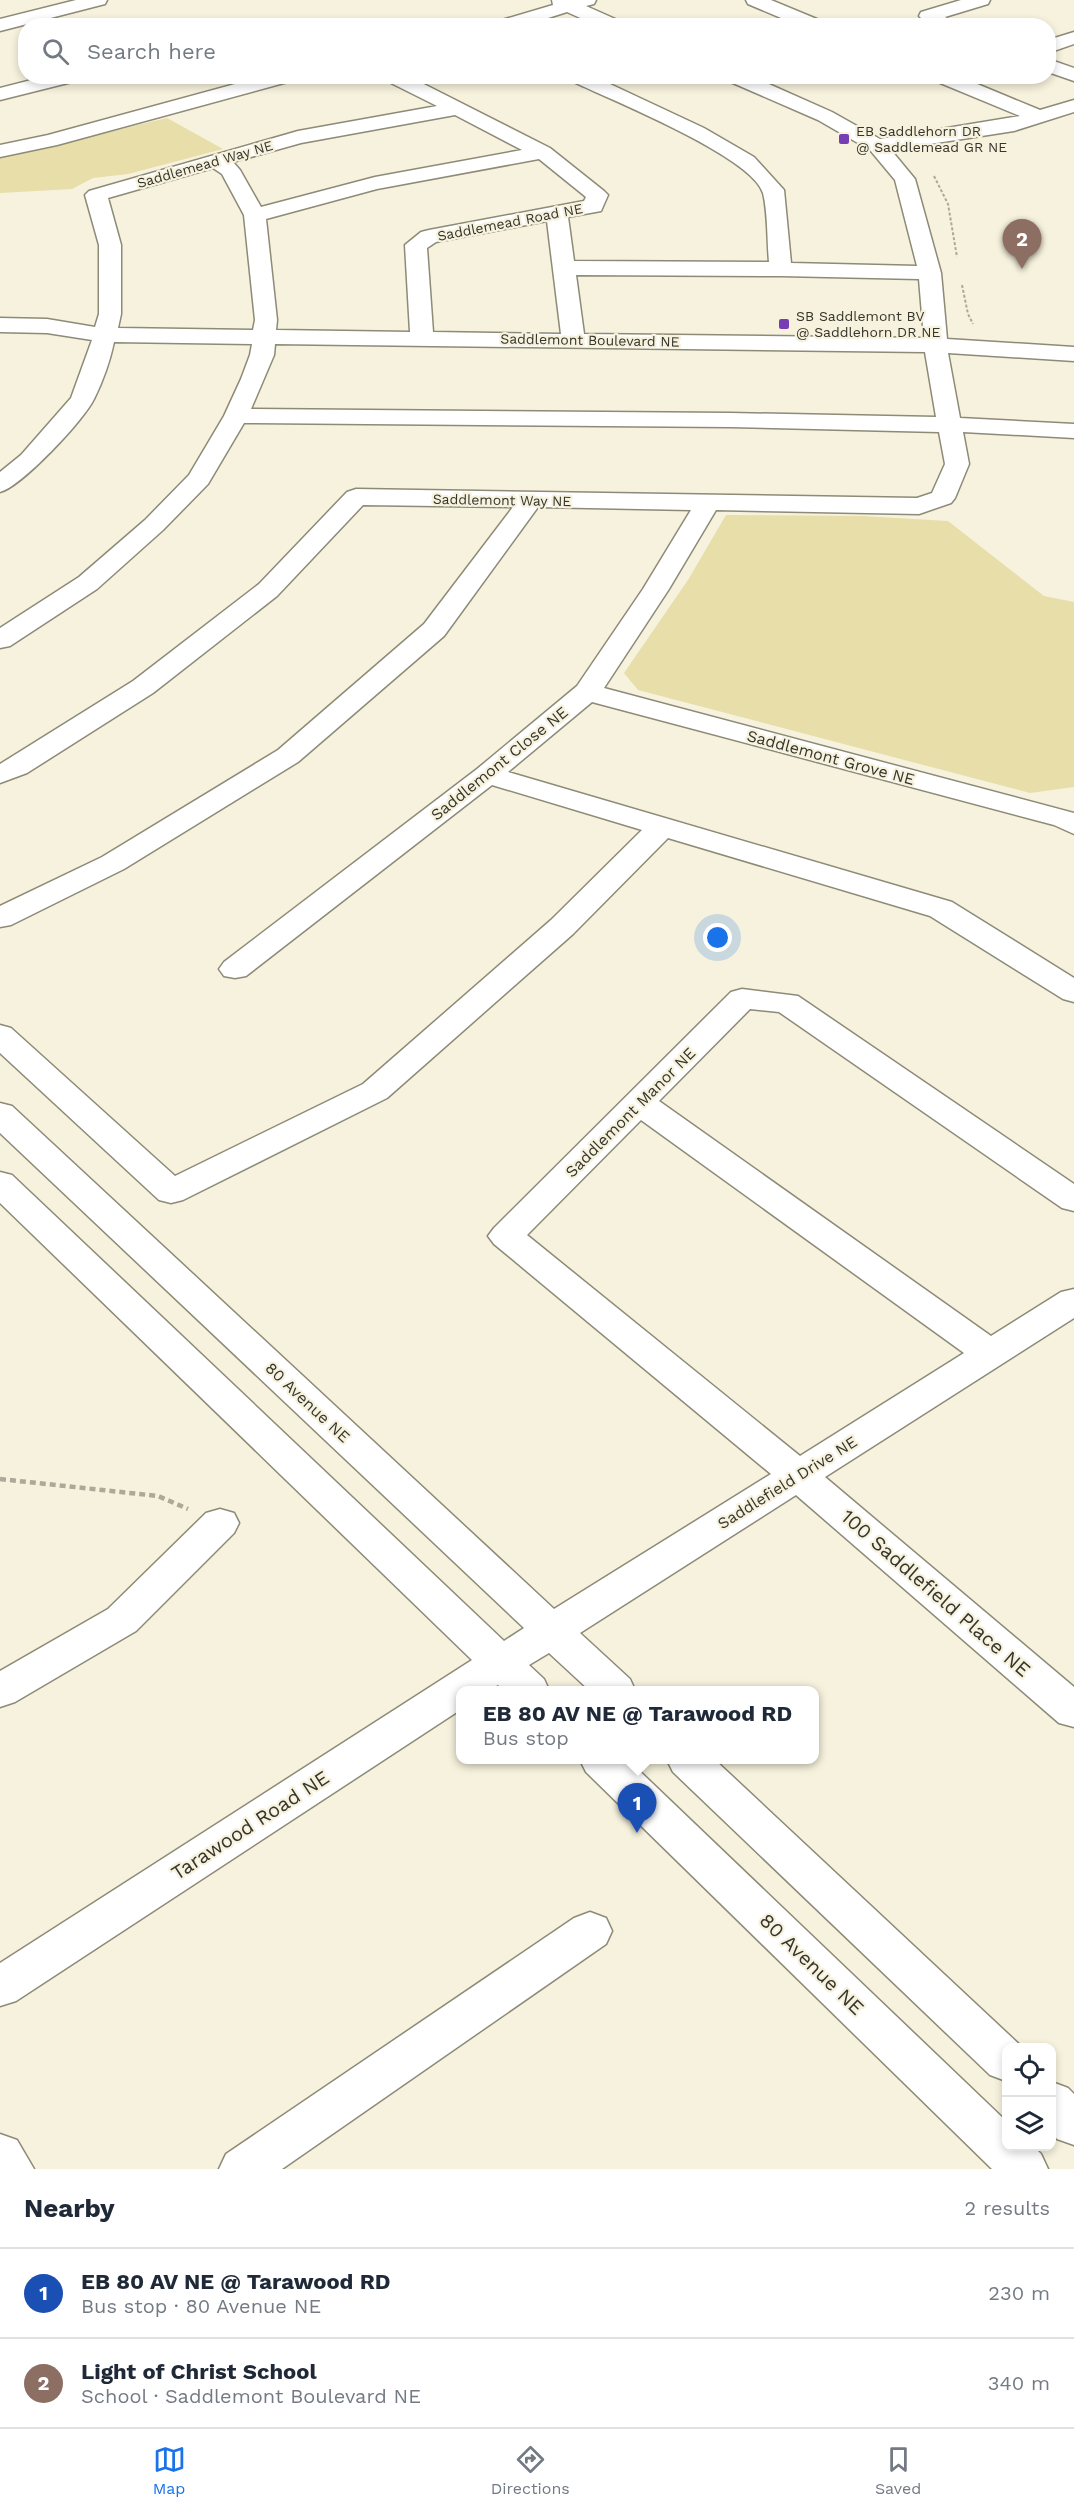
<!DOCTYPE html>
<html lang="en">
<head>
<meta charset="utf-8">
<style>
  body { margin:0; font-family:"Work Sans",sans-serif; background:#f6f6f7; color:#1f2937 }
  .controls { position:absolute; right:18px; bottom:18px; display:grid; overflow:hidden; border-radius:12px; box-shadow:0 3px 9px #0003 }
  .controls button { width:54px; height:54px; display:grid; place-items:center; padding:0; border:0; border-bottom:2px solid #e0e1e3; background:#fff; color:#1f2937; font:30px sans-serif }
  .you { position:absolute; left:718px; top:938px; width:21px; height:21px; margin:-15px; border:4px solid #fff; border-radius:50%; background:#1a73e8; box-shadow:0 0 0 9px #1a73e833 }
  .badge { display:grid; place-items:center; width:39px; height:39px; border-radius:50%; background:#1a73e8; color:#fff; font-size:20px; font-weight:700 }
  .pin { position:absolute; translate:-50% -50px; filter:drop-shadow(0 2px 3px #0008) }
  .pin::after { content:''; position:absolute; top:32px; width:21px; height:18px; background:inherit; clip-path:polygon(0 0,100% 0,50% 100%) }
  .popup { position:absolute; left:456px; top:1686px; width:363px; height:78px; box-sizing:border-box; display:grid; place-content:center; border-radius:12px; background:#fff; filter:drop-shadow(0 2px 4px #0005); font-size:20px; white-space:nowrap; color:#747a83 }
  .popup b { font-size:22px; color:#1f2937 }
  .popup::after { content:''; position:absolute; left:50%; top:100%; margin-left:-12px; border:12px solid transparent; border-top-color:#fff }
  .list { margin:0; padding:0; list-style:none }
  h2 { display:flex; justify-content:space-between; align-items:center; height:78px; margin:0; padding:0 24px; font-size:26px }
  h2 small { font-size:20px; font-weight:400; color:#747a83 }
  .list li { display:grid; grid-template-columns:39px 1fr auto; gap:18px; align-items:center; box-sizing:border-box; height:90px; padding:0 24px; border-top:2px solid #e0e1e3 }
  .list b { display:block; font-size:22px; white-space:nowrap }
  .list p { margin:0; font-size:20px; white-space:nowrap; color:#747a83 }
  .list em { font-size:20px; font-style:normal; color:#747a83 }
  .icon { flex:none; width:33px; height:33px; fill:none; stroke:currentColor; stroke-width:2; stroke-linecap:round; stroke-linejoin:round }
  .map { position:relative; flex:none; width:1074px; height:2169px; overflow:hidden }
  .search { position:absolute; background:#fff; box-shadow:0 3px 9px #0003; left:18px; right:18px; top:18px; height:66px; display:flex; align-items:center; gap:15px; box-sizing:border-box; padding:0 21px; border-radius:24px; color:#747a83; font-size:22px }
  .sheet { height:258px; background:#fff }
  nav { display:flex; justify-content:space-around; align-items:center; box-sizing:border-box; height:84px; border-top:2px solid #e0e1e3; background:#fff; font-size:16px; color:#747a83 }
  nav a { display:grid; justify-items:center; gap:3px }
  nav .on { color:#1a73e8 }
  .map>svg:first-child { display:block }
  .green { fill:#e7deaa }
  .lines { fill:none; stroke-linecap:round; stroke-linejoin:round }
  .minor-casing { stroke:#8d8a77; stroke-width:3 }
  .major-casing { stroke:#8d8a77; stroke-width:3 }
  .path-far1 { stroke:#aca999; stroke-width:2; stroke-dasharray:3 2; stroke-linecap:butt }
  .path { stroke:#aca999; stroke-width:4.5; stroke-dasharray:6 4; stroke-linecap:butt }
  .minor { fill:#fff; fill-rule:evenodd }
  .major { fill:#fff; fill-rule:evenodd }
  .poi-dot { fill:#773eb4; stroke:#f6f2dd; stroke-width:2 }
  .labels { text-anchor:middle; stroke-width:4.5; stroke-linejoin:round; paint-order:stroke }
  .far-poi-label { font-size:14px; fill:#36352d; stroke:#f6f2dd; text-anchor:start }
  .far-street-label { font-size:14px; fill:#36352d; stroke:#f6f2dd }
  .street-label { font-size:16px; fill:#36352d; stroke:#f6f2dd }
  .near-street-label { font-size:20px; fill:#36352d; stroke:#f6f2dd }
</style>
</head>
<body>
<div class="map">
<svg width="1074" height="2169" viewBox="0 0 1074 2169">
  <rect width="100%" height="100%" fill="#f6f2dd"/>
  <g class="green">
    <polygon points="167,118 223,149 128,174 93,178 72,189 0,193 0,158"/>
    <polygon points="726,515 862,516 948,521 1044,596 1074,602 1074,787 1030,793 638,690 624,673 688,580"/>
  </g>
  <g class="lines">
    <defs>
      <g id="minor">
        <polygon points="552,0 596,0 594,4 586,6 622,22 624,26 598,26 567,12 523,26 493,26 495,22 553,5"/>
        <polygon points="746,0 771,0 824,22 826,26 800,26 748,4"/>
        <path d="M961,0H990L988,4L945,17L960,26C946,26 929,28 919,16L921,12Z"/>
        <polygon points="1074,32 1074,44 1048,53 1048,40"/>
        <polygon points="1048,59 1074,68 1074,81 1048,72"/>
        <polygon points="47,76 82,76 80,80 0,100 0,88"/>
        <polygon points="264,76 297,76 295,80 57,145 0,157 0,145 48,135"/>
        <path d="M383,76H408L550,148L604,191L608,195L601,211L568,217L574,261L769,262C767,241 768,213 763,193C752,156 607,98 569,80L567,76H593L704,128L754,157L784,190L791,263L917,266L895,180L870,150L818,120L726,80L724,76H751L832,112L880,139L1020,116L933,80L931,76H958L1040,110L1074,100V112L1014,131L891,150L915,179L941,273L947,339L1074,347V361L948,353L960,418L1074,424V438L963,432L969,464L955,498L951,503L919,514L716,510L669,589L604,688L1074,813V834L1054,825L592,702L508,772L952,902L1074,978V1002L1063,999L930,916L668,838L573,934L387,1098L183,1200L171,1203L159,1200L0,1053V1025L11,1028L175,1176L363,1084L551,920L642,830L492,785L246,976L235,978L224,976L219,969L224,962L477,769L577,686L643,589L691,510L538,507L444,636L298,762L124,869L11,925L0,927V906L102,857L278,750L424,624L513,507L363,505L277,596L153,693L27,773L0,783V764L133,681L259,584L347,492L356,489L917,498L932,493L945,464L939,432L730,427L244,423L208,484L163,530L97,589L10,646L0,648V628L79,577L145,520L189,475L224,416L241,379L250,355L252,344L114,342C110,361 103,381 94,399C85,419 21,487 0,492V472L21,455L71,398L92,340L47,333L0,332V318L47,319L95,327L99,314V245L85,195L89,191L298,131L437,106L385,80ZM455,115L522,150L375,177L261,207L240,170L233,162L301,143ZM539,159L586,197L584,201L429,230L421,232L405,245L410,332L276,330L277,320L266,219L377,189ZM213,168L222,174L244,215L255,320L253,330L118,328L121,314V245L108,198ZM547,221L561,334L433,332L427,248L436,242ZM576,275L781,276L919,279L924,338L584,334ZM275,344L925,352L936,417L730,413L251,409L274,355Z"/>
        <path d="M742,989L798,996L1074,1184V1211L1062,1208L779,1012L750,1009L659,1101L991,1336L1061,1292L1074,1289V1318L825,1477L1074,1687V1727L1059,1723L796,1495L580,1633L630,1679L635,1690H589L549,1653L529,1665L544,1679L549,1690H503L498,1685L489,1690H460V1710L16,2001L0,2006V1963L472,1660L0,1203V1172L12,1175L504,1641L524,1628L0,1133V1103L12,1106L554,1609L771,1474L494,1244L488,1236L494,1228L731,992ZM641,1120L964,1353L800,1456L527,1235Z"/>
        <polygon points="220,1509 234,1513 239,1523 234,1533 136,1631 15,1702 0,1707 0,1671 108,1609 206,1513"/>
        <polygon points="580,1760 628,1760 1006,2121 1006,2146 1033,2146 1041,2154 1048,2169 992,2169 586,1772"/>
        <polygon points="667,1760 715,1760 1022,2047 1006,2048 1006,2081 990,2075 673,1772"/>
        <polygon points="590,1912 606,1918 612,1931 606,1944 282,2169 219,2169 226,2154 574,1918"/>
        <polygon points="1052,2082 1068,2088 1074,2094 1074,2145 1057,2139 1052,2133"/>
        <polygon points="0,2134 17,2140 34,2169 0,2169"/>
      </g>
      <polygon id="major" points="76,0 107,0 105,4 0,31 0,19"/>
    </defs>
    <use href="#minor" class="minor-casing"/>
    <use href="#major" class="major-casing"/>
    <g class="path-far1">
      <polyline points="934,176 948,204 957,257"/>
      <polyline points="962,285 968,314 973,324"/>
    </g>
    <polyline class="path" points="0,1479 158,1496 188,1509"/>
    <use href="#minor" class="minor"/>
    <use href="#major" class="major"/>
  </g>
  <g class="poi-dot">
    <rect x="838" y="133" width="12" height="12" rx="3"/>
    <rect x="778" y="318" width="12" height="12" rx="3"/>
  </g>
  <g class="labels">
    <g class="far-poi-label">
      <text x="856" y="136">EB Saddlehorn DR<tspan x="856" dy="16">@ Saddlemead GR NE</tspan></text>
      <text x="796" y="321">SB Saddlemont BV<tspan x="796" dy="16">@ Saddlehorn DR NE</tspan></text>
    </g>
    <g class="far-street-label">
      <text transform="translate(205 164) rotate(-16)" y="5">Saddlemead Way NE</text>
      <text transform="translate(510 222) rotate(-11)" y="5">Saddlemead Road NE</text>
      <text transform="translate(590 340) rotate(1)" y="5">Saddlemont Boulevard NE</text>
      <text transform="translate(502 500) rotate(1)" y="5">Saddlemont Way NE</text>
    </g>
    <g class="street-label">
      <text transform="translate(831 757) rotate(15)" y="6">Saddlemont Grove NE</text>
      <text transform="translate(499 763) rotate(-39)" y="6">Saddlemont Close NE</text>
      <text transform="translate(630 1112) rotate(-45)" y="6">Saddlemont Manor NE</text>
      <text transform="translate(308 1402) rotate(43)" y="6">80 Avenue NE</text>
      <text transform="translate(787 1482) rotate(-32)" y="6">Saddlefield Drive NE</text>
    </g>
    <g class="near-street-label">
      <text transform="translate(936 1593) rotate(41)" y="7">100 Saddlefield Place NE</text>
      <text transform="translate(250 1825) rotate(-33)" y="7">Tarawood Road NE</text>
      <text transform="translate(812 1964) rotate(44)" y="7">80 Avenue NE</text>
    </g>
  </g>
</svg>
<div class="controls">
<button><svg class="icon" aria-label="locate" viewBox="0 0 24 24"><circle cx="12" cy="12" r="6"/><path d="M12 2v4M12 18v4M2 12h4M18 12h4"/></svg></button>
<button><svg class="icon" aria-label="layers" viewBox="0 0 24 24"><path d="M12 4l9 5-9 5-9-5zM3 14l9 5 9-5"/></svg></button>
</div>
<div class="you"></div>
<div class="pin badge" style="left:637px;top:1833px;background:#1a4fb4">1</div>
<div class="popup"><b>EB 80 AV NE @ Tarawood RD</b>Bus stop</div>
<div class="pin badge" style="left:1022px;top:269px;background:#8d6e63">2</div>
<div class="search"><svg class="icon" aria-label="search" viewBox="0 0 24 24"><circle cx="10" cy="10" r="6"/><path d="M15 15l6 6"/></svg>Search here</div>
</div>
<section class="sheet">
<h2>Nearby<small>2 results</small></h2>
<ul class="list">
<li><span class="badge" style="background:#1a4fb4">1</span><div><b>EB 80 AV NE @ Tarawood RD</b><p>Bus stop · 80 Avenue NE</p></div><em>230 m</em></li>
<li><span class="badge" style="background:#8d6e63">2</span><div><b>Light of Christ School</b><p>School · Saddlemont Boulevard NE</p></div><em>340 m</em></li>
</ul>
</section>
<nav>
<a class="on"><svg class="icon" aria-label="map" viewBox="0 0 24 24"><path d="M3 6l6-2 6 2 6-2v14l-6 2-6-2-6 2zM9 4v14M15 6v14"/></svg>Map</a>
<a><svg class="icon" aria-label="directions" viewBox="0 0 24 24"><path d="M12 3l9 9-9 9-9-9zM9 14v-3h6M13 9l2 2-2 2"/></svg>Directions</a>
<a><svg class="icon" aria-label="saved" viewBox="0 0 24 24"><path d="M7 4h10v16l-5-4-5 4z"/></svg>Saved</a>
</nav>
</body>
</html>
